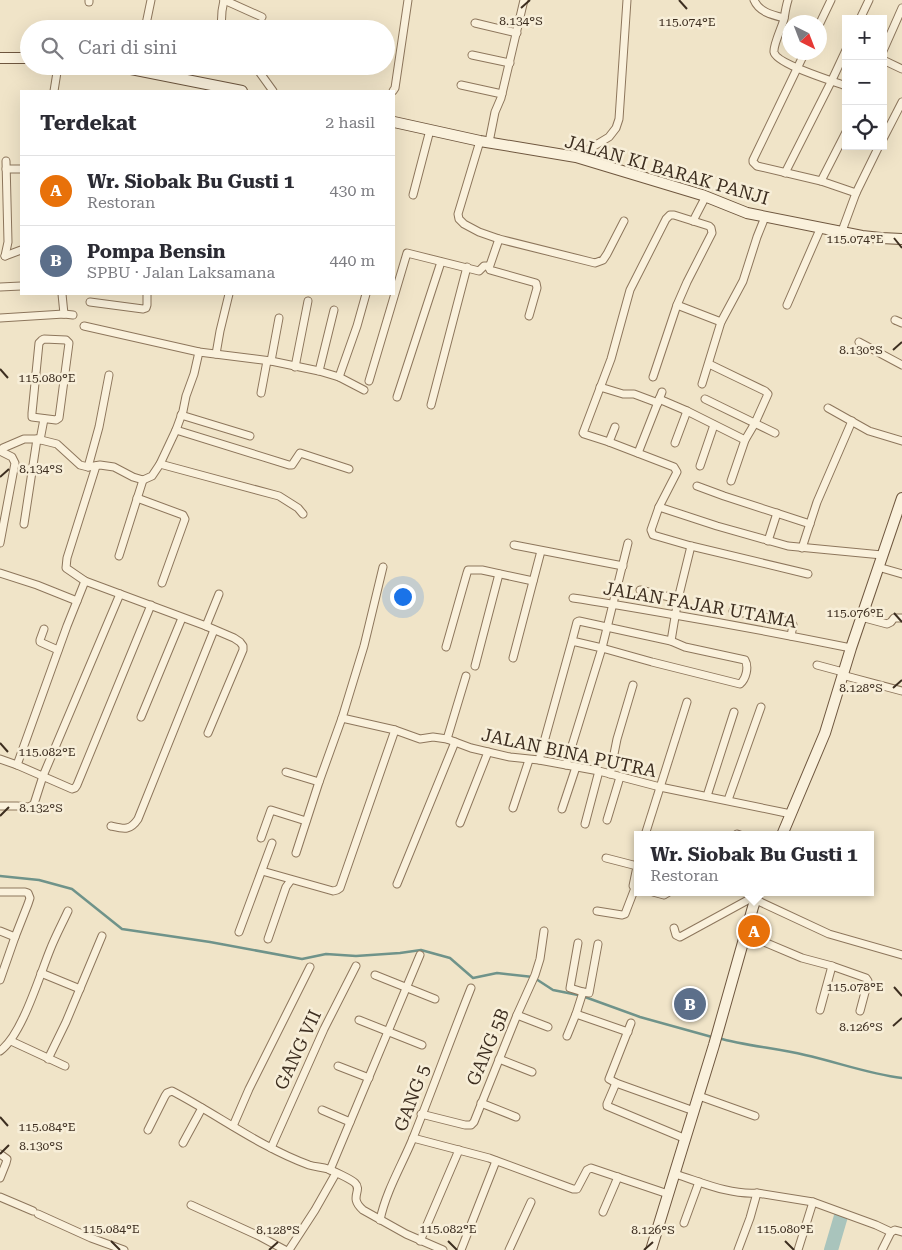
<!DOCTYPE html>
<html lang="id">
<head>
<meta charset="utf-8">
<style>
  body { margin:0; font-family:"Roboto Serif",serif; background:#f2f2f3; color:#2b2b33 }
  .controls { position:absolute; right:15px; top:15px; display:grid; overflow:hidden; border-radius:0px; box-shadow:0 5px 20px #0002 }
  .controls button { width:45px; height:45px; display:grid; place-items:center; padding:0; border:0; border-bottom:1px solid #e1e1e2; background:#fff; color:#2b2b33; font:25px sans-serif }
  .compass { position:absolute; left:782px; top:15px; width:45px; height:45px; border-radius:50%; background:#fff; box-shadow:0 5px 20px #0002; rotate:138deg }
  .you { position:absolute; left:402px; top:596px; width:18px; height:18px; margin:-12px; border:4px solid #fff; border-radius:50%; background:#1a73e8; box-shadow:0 0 0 8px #1a73e833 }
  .badge { display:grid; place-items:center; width:32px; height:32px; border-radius:50%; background:#0f766e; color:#fff; font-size:16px; font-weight:700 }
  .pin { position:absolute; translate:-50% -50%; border:2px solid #fff; box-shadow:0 1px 5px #0006 }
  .popup { position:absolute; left:634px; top:831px; width:240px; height:65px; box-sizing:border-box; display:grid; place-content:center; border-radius:0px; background:#fff; filter:drop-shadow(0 1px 4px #0005); font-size:16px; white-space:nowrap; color:#7c7c81 }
  .popup b { font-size:19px; color:#2b2b33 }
  .popup::after { content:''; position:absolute; left:50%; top:100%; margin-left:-10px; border:10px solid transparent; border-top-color:#fff }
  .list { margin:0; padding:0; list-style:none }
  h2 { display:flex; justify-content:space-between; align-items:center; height:65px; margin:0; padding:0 20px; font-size:21px }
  h2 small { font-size:16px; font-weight:400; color:#7c7c81 }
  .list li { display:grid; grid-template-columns:32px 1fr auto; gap:15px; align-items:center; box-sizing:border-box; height:70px; padding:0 20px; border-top:1px solid #e1e1e2 }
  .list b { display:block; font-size:19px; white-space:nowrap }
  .list p { margin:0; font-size:16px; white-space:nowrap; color:#7c7c81 }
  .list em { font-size:16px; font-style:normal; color:#7c7c81 }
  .icon { flex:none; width:28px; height:28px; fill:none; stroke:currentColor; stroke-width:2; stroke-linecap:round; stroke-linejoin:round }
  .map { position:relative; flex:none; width:902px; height:1250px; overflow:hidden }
  .search { position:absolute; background:#fff; box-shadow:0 5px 20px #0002; left:20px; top:20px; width:375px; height:55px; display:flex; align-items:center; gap:12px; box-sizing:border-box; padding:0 18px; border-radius:28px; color:#7c7c81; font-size:19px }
  .panel { position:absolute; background:#fff; box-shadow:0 5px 20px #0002; left:20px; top:90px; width:375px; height:205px; border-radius:0px }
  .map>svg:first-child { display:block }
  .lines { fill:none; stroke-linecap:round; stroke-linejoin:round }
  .stream { stroke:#6f938a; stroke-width:2.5 }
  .river { stroke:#a9c4bc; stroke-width:14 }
  .street-casing { stroke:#8d765c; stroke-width:9 }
  .secondary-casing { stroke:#6f573f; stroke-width:12 }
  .street { stroke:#faf1dc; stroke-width:7 }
  .secondary { stroke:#faf1dc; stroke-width:10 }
  .ticks { fill:none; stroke:#3d2e20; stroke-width:2 }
  .labels { text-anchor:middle; stroke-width:5; stroke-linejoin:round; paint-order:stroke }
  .street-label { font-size:18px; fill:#3d2e20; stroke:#f7eed8 }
  .ticks-label { font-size:12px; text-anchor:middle; fill:#3d2e20; stroke:#f7eed8; stroke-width:5; stroke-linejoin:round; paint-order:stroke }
</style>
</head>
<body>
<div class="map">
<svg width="902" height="1250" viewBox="0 0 902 1250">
  <rect width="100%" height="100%" fill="#f0e4c8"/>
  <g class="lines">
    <g class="stream">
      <polyline points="0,876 39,880 72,889 122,929 210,942 302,959 326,954 356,956 400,953 421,950 450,958 473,978 497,973 533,977 553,990 578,995"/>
      <polyline points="585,997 640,1017 712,1037"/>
      <path d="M718,1038C746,1046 776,1048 805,1055C837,1062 869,1074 902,1078"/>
    </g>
    <polyline class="river" points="831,1250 841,1216"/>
    <defs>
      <g id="street">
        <polyline points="224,0 262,17"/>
        <path d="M754,0C759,12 772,15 784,18"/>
        <path d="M788,0C786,6 785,13 784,19C782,27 773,45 774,52C776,64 833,81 846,86"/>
        <polyline points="89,2 89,0"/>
        <polyline points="860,19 869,0"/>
        <polyline points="475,23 517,33"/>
        <polyline points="820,23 831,0"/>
        <polyline points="145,29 151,0"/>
        <polyline points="221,29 222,11 224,0"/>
        <polyline points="883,51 902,8"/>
        <polyline points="805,52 753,160 753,162 757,166 821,181 856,193"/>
        <polyline points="472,55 510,63"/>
        <polyline points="883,60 902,69"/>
        <polyline points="255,66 273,91"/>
        <polyline points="461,85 502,94"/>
        <polyline points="54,91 58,66"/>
        <polyline points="393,91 395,88 408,0"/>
        <polyline points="883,139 902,102"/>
        <polyline points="480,141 458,214 459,219 464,224 479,232 499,239 595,263 603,260 607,254 624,221"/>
        <polyline points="489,142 495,112 501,98 524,0"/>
        <polyline points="576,157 609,137 616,128 619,119 627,0"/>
        <polyline points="6,169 21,169"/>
        <polyline points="785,173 832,80 846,50"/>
        <polyline points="821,181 846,132"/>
        <polyline points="413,195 430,130"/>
        <polyline points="693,221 706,196"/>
        <polyline points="842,231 856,193 879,146"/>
        <polyline points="499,239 489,268 490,270 536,283 537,288 529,316"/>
        <polyline points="5,256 8,242 6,161"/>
        <polyline points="5,256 21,250"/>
        <polyline points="0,287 21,286"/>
        <polyline points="62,294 64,314"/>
        <polyline points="90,302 143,309 146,308 147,305 147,294"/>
        <polyline points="677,305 721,322"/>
        <polyline points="787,305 821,227"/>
        <polyline points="0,318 64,314 73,315"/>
        <polyline points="895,320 902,323"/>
        <polyline points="84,326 199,352 271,361 319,371 339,377 364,390"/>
        <polygon points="44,339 66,340 69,343 59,418 56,420 32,417 32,413 39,343 42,340"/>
        <polyline points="859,342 902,365"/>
        <polyline points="216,354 220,331 229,294"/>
        <polyline points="271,361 279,318"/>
        <polyline points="709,364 765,391 768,394 755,423 745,440 731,481"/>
        <polyline points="295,367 308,301"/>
        <polyline points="319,371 334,310"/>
        <polyline points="339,377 357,326 366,294"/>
        <polyline points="653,377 677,305 687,282 712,233 711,228 709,226 674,215 670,215 666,219 630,290 611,359 583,433 584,434 609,442 674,467 677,472 659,507 651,530 653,535 691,546 808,574"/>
        <polyline points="369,381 407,253 479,271 484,266 489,266"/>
        <polyline points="702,384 721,322 743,281 757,237 765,217"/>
        <polyline points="600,387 623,394 634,394 658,403"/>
        <polyline points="261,393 267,361"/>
        <polyline points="397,397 441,262"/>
        <polyline points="659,399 687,411 745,440"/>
        <polyline points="705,399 775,433"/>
        <polyline points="431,405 467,267"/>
        <polyline points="828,408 869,431 902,441"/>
        <polyline points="181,415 250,436"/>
        <polyline points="176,430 289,465 292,465 300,453 349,469"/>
        <polyline points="40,440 44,419"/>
        <polyline points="609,442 615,427"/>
        <polyline points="675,443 687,411"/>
        <polyline points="0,451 3,448 24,439 37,439 57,444 80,465 88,467 100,465 114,467 133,477 143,480 152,476 160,464 176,430 183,411 186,396 194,374 199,352"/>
        <polyline points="638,453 662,392"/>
        <polyline points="160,464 279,496 298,508 303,514"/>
        <polyline points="96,466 67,558 66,568 85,581 206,626 234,638 240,642 243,646 243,650 208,733"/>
        <polyline points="700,466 714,425"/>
        <polyline points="88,467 99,427 109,375"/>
        <polyline points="697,486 724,496 810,524"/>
        <polyline points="137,498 183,515 185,519 162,583"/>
        <polyline points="659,507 717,526 788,546 882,555"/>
        <polyline points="24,524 37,439"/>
        <polyline points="768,541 777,513"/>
        <polyline points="0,543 15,463 12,457 0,451"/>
        <polyline points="514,545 623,566"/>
        <polyline points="802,548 817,502 852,421"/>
        <polyline points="119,556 143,480"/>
        <polyline points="878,567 902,574"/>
        <polyline points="0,573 37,585 77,601"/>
        <polyline points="640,590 678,599"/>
        <path d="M573,598C607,603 641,609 675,615C734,625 792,636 851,648"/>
        <polyline points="733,611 790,622 793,625 791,636"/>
        <polyline points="861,617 887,624 891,622 894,618 902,618"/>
        <polyline points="206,626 219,594"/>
        <polyline points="44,629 40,640 40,642 58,650"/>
        <polyline points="671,641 678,599 691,546"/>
        <polyline points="446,647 467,573 468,570 482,570 533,581"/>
        <polyline points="513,658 541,551"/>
        <polyline points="817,665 843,672"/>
        <polyline points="475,666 499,574"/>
        <polyline points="842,675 902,691"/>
        <polyline points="141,717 182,618"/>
        <polyline points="342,718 395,730 420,739 433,737 447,739 471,748 510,757 539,760 599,771 660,787 791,814"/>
        <polyline points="447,739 466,676"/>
        <polyline points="0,759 17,765 72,789 75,788 77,785 151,605"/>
        <path d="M539,760L572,641L577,622L579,621L671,641L685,647L745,660C749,667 746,679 740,684L652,662L602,648L572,641"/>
        <polyline points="17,765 67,626 85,581"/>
        <polyline points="566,765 602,648 628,543"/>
        <polyline points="286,772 319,782"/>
        <polyline points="610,774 617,739 633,685"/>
        <polyline points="707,796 734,712"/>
        <polyline points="728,800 761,707"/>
        <polyline points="0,806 17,806 29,807 34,804 43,776 120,594"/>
        <polyline points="513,808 529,760"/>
        <polyline points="562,809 576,767"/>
        <polyline points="607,820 620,777"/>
        <polyline points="460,823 488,752"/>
        <polyline points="585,824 599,771"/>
        <path d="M111,826C124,829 130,831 138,819L214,630"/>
        <polyline points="737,834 740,835"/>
        <polyline points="645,835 687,702"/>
        <polyline points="261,838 271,810 306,821"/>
        <polyline points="296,853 319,782 342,718 364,646 383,567"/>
        <polyline points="606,858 637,866"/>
        <polyline points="262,871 333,891 337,890 340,888 395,730"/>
        <polyline points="397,884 455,742"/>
        <polyline points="0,892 25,892 28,893 30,898 28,904 15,937 0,980"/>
        <polyline points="653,892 664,895 669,892"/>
        <polyline points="756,900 829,934 902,955"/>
        <polyline points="597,911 622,915 625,914 635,888 633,886 638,862"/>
        <polyline points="674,928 676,935 680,937 757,895"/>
        <polyline points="0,931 15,937"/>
        <polyline points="239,932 272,843"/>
        <polyline points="745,934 802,958 832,966 866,978 868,981 860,1011"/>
        <polyline points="268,939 286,887 291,880"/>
        <polyline points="578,943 570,988 583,992"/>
        <polyline points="41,973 80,989"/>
        <polyline points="375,975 435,999"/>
        <polyline points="820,1010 832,966"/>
        <polyline points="576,1014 583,992 589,993 598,944"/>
        <polyline points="517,1015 548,1027"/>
        <polyline points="359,1020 422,1045"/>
        <polyline points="631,1023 609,1079 616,1083 694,1111"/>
        <polyline points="567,1036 576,1014 628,1032"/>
        <polyline points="11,1041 65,1066"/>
        <path d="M0,1051C22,1035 39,977 50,950C55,937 62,924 68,911"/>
        <polyline points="48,1059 66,1022 102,936"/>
        <polyline points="499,1059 532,1072"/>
        <polyline points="338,1066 369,1078"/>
        <polyline points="616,1083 607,1104 607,1106 686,1139"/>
        <polyline points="699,1096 755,1116"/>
        <polyline points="481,1103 516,1117"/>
        <polyline points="322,1110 350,1122"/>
        <polyline points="421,1114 465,1125 471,1125 474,1122 517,1015 535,975 540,959 544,931"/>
        <polyline points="233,1126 249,1089 310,967"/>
        <path d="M148,1130L165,1096L167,1093L172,1091C218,1115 260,1147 309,1165C315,1167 322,1167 328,1169C333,1171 351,1179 355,1183C363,1191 348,1197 363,1210L406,1234L443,1250"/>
        <polyline points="413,1138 489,1158 573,1189 577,1189 587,1170 591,1168 668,1194"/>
        <polyline points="183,1143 202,1108"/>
        <polyline points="271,1148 324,1029 356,966"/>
        <polyline points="0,1154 7,1159 6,1163 0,1178"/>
        <polyline points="330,1170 420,955"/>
        <path d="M675,1174C701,1182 729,1195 757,1193L813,1202L876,1225L891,1232L895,1230L902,1232"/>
        <polyline points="0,1197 33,1211"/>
        <polyline points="191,1205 259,1236 285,1250"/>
        <polyline points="603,1212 618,1177"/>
        <polyline points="38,1214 91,1238 124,1250"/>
        <path d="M380,1220C386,1191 402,1165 413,1138C433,1088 451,1038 471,988"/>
        <polyline points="684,1223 699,1182"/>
        <polyline points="420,1241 459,1150"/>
        <polyline points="289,1250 315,1210 336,1173"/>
        <polyline points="461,1250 496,1161"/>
        <polyline points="509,1250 531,1202"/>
        <polyline points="738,1250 750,1218 757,1193"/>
        <polyline points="798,1250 813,1202"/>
        <polyline points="882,1250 891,1232"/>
      </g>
      <g id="secondary">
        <polyline points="0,58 29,58"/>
        <polyline points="116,66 242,91"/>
        <polyline points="394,122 480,141 576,157 702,195 747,213 862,236 881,238 902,239"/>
        <polyline points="782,835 825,733 851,648 902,498"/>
        <polyline points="651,1250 714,1045 753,907 758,892"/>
      </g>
    </defs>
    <use href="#street" class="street-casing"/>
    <use href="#secondary" class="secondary-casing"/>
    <use href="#street" class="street"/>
    <use href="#secondary" class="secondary"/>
  </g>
  <path class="ticks" d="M679,0L687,9M521,8L530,0M894,238L902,248M893,350L902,342M0,369L8,378M0,477L9,469M894,613L902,622M893,688L902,680M0,743L8,752M0,816L9,807M894,987L902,996M893,1026L902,1018M0,1117L8,1126M0,1154L9,1145M111,1241L120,1250M448,1241L457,1250M785,1241L794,1250M269,1250L278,1242M644,1250L653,1242"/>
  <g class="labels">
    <g class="street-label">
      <text transform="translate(667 170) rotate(16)" y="6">JALAN KI BARAK PANJI</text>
      <text transform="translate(700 605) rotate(10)" y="6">JALAN FAJAR UTAMA</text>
      <text transform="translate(569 753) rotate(12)" y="6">JALAN BINA PUTRA</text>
      <text transform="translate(488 1047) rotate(-67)" y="6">GANG 5B</text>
      <text transform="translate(298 1050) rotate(-65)" y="6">GANG VII</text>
      <text transform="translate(412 1098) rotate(-69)" y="6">GANG 5</text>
    </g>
  </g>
  <g class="ticks-label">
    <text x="521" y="25">8.134°S</text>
    <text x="687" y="26">115.074°E</text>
    <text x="855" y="243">115.074°E</text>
    <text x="861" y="354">8.130°S</text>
    <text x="47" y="382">115.080°E</text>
    <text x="41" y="473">8.134°S</text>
    <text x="855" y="617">115.076°E</text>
    <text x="861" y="692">8.128°S</text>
    <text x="47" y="756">115.082°E</text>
    <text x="41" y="812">8.132°S</text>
    <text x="855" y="991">115.078°E</text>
    <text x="861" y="1031">8.126°S</text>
    <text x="47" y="1131">115.084°E</text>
    <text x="41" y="1150">8.130°S</text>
    <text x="111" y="1233">115.084°E</text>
    <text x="448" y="1233">115.082°E</text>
    <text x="785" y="1233">115.080°E</text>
    <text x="278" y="1234">8.128°S</text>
    <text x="653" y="1234">8.126°S</text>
  </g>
</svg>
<div class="controls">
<button>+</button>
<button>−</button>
<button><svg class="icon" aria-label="locate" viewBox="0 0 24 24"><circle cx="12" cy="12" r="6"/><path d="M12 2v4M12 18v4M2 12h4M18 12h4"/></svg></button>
</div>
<svg class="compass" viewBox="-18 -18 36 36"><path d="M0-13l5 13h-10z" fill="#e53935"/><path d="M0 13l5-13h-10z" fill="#7c7c81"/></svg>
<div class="you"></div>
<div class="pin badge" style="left:754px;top:931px;background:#e8710a">A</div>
<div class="popup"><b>Wr. Siobak Bu Gusti 1</b>Restoran</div>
<div class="pin badge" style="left:690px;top:1004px;background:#5c6f8a">B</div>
<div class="search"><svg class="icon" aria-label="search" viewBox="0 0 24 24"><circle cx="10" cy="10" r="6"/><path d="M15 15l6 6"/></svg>Cari di sini</div>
<section class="panel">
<h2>Terdekat<small>2 hasil</small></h2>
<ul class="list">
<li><span class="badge" style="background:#e8710a">A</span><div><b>Wr. Siobak Bu Gusti 1</b><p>Restoran</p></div><em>430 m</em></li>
<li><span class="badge" style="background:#5c6f8a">B</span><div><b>Pompa Bensin</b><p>SPBU · Jalan Laksamana</p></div><em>440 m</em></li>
</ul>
</section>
</div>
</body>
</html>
